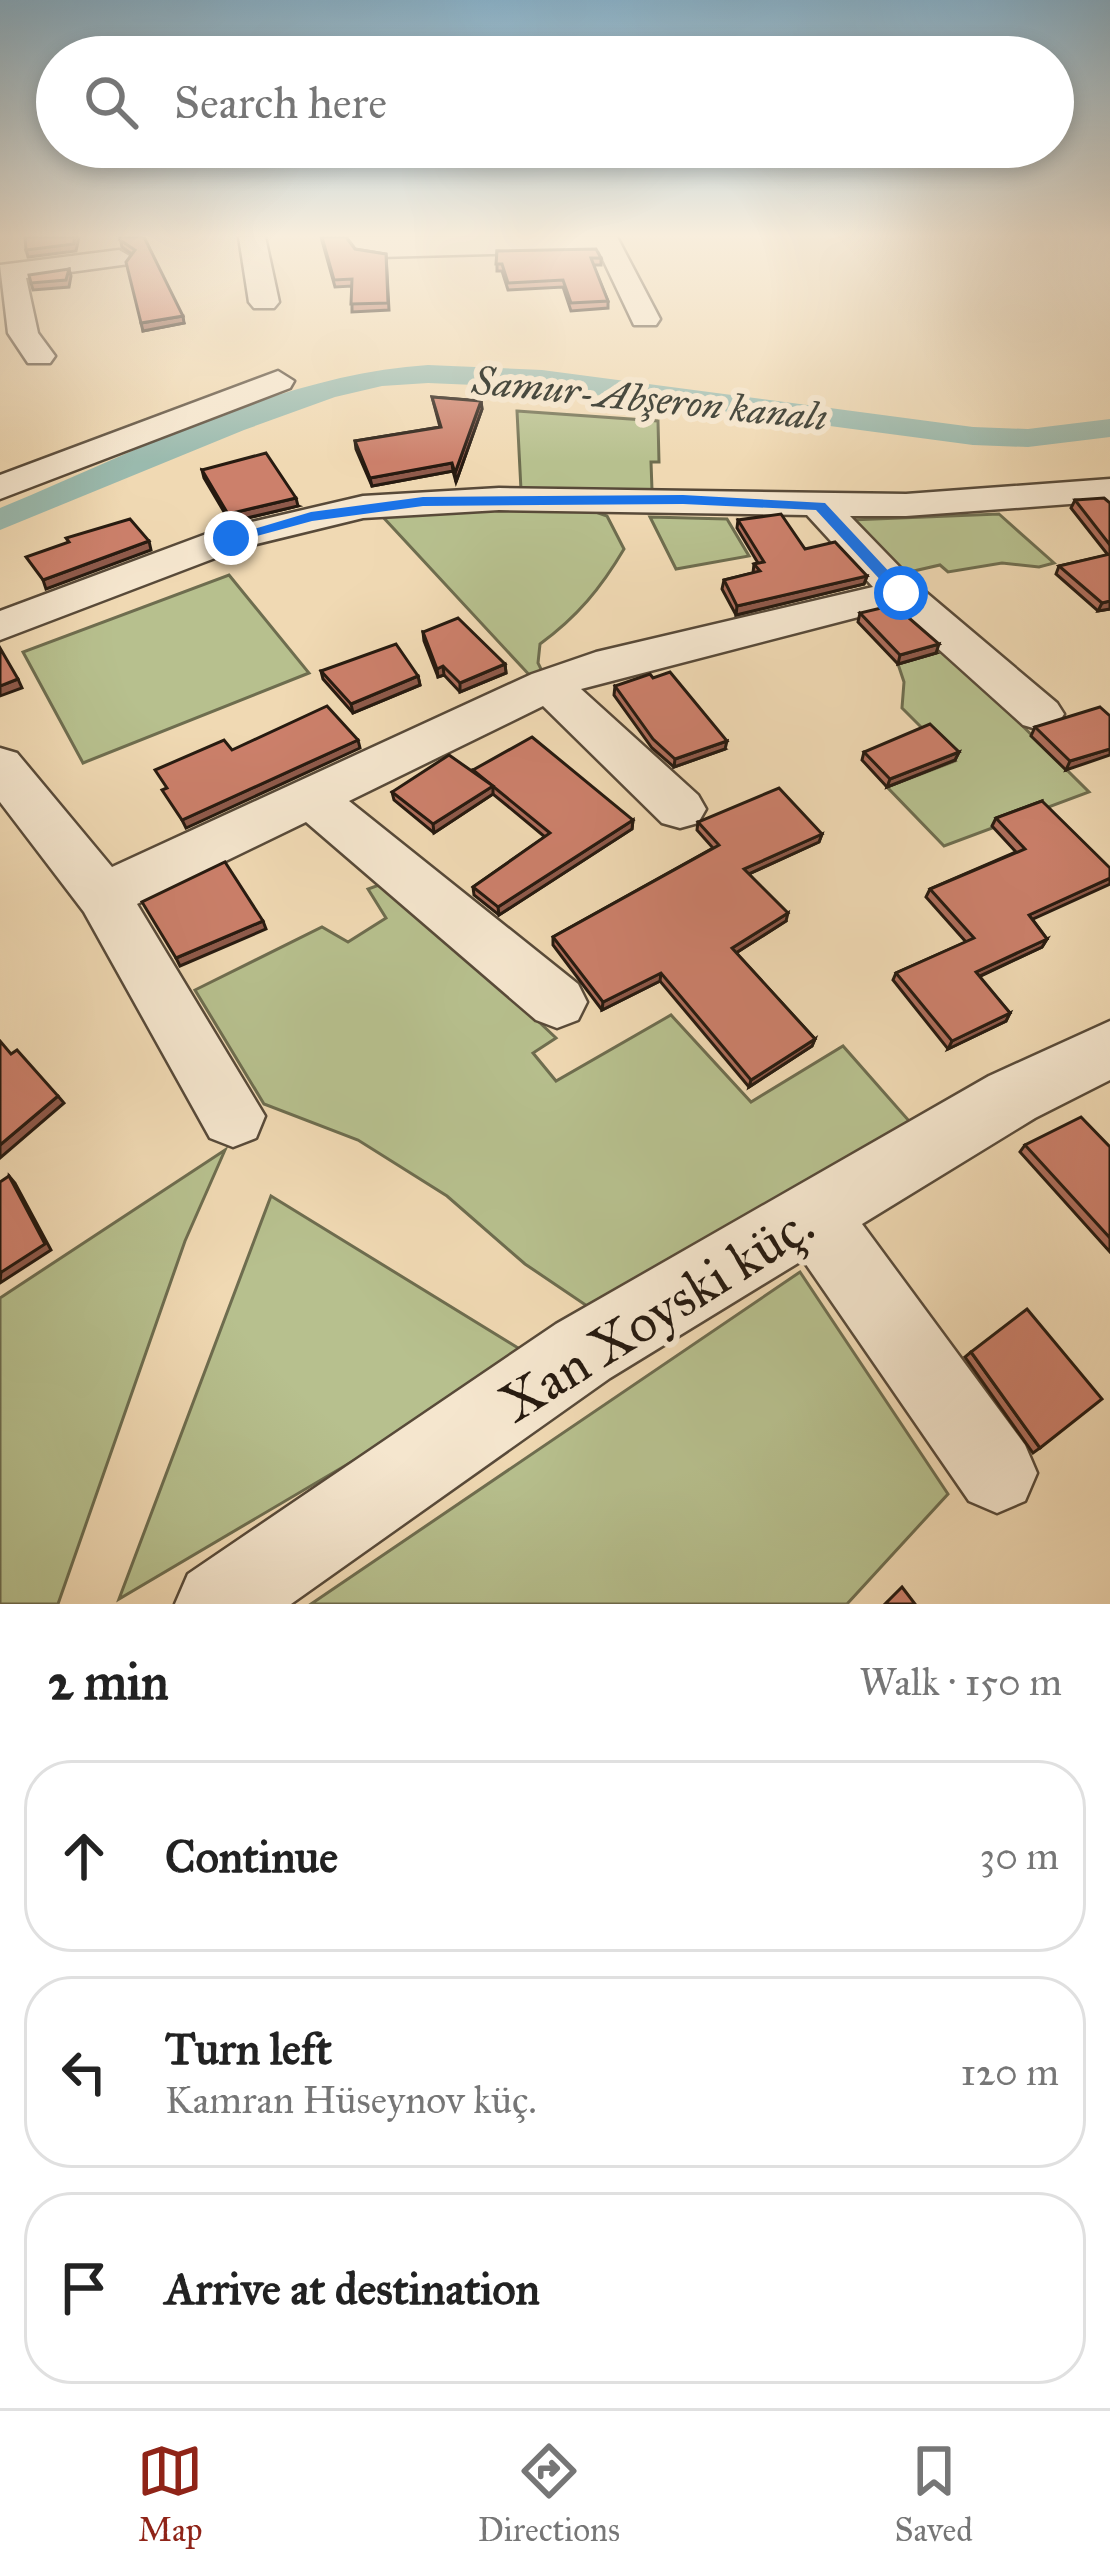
<!DOCTYPE html>
<html lang="en">
<head>
<meta charset="utf-8">
<style>
  body { margin:0; font-family:"IM FELL Great Primer",serif; background:#f6f6f6; color:#222 }
  .stop { position:absolute; width:36px; height:36px; margin:-27px; border:9px solid #1a73e8; border-radius:50%; background:#fff }
  .stop.end { background:#1a73e8; border-color:#fff; box-shadow:0 3px 12px #0008 }
  .list { margin:0; padding:0; list-style:none }
  h2 { display:flex; justify-content:space-between; align-items:center; height:156px; margin:0; padding:0 48px; font-size:51px }
  h2 small { font-size:39px; font-weight:400; color:#767676 }
  .list li { display:grid; grid-template-columns:78px 1fr auto; gap:36px; align-items:center; box-sizing:border-box; height:192px; margin:0 24px 24px; padding:0 24px; border:3px solid #e0e0e0; border-radius:48px }
  .list b { display:block; font-size:45px; white-space:nowrap }
  .list p { margin:0; font-size:39px; white-space:nowrap; color:#767676 }
  .list em { font-size:39px; font-style:normal; color:#767676 }
  .icon { flex:none; width:66px; height:66px; fill:none; stroke:currentColor; stroke-width:2; stroke-linecap:round; stroke-linejoin:round }
  .map { position:relative; flex:none; width:1110px; height:1604px; overflow:hidden }
  .search { position:absolute; background:#fff; box-shadow:0 6px 18px #0003; left:36px; right:36px; top:36px; height:132px; display:flex; align-items:center; gap:30px; box-sizing:border-box; padding:0 42px; border-radius:66px; color:#767676; font-size:45px }
  .sheet { height:804px; background:#fff }
  nav { display:flex; justify-content:space-around; align-items:center; box-sizing:border-box; height:168px; border-top:3px solid #e0e0e0; background:#fff; font-size:33px; color:#767676 }
  nav a { display:grid; justify-items:center; gap:6px }
  nav .on { color:#8f2418 }
  .map>svg:first-child { display:block }
  .green { fill:#b7c08e; stroke:#6e6d4f; stroke-width:3 }
  .lines { fill:none; stroke-linecap:round; stroke-linejoin:round }
  .canal { fill:#9abaae; fill-rule:evenodd }
  .street-casing { stroke:#584a39; stroke-width:5 }
  .street { fill:#f5e6ce; fill-rule:evenodd }
  .wall { fill:#af6e5c; stroke:#261a10; stroke-width:3 }
  .shaded-wall { fill:#8f5a4b; stroke:#261a10; stroke-width:3 }
  .building { fill:#cc806b; stroke:#261a10; stroke-width:3 }
  .route { fill:#1a73e8 }
  .labels { text-anchor:middle; stroke-width:12; stroke-linejoin:round; paint-order:stroke }
  .far-water-label { font-size:39px; font-style:italic; fill:#494a3f; stroke:#f5e6ce }
  .near-street-label { font-size:54px; fill:#261a10; stroke:#f5e6ce }
</style>
</head>
<body>
<div class="map">
<svg width="1110" height="1604" viewBox="0 0 1110 1604">
  <rect width="100%" height="100%" fill="#f0d9b3"/>
  <filter id="stains"><feTurbulence type="fractalNoise" baseFrequency=".00167" numOctaves="4"/><feColorMatrix values="0 0 0 0 .2 0 0 0 0 .09 0 0 0 0 .02 0 0 0 .5 -.17"/></filter>
  <radialGradient id="worn" r=".72"><stop offset=".6" stop-color="#630" stop-opacity="0"/><stop offset="1" stop-color="#630" stop-opacity=".3"/></radialGradient>
  <g class="green">
    <polygon points="517,411 658,421 659,462 651,462 652,490 521,490"/>
    <path d="M491,509L590,510L607,516L624,549C601,588 577,617 540,644L538,663L544,675L534,680L382,516Z"/>
    <polygon points="999,514 1054,563 1039,567 1002,563 948,572 940,565 905,573 850,520"/>
    <polygon points="650,517 727,519 749,556 676,569"/>
    <polygon points="229,575 309,673 83,763 23,652"/>
    <polygon points="946,650 1089,792 944,846 887,787 955,761 902,708 904,682 898,664"/>
    <polygon points="390,881 556,1038 533,1053 556,1081 671,1015 751,1102 843,1046 910,1122 692,1246 593,1310 525,1264 447,1196 358,1140 264,1104 195,990 322,927 348,942 386,918 368,889"/>
    <polygon points="225,1150 185,1241 58,1604 0,1604 0,1298"/>
    <polygon points="271,1196 531,1356 119,1599"/>
    <polygon points="800,1272 948,1494 847,1604 311,1604"/>
  </g>
  <g class="lines">
    <path class="canal" d="M428,365L542,370L973,427L1028,429L1110,419V437L1028,447L973,445L542,388L428,383L382,386L335,397L244,430L0,530V508C136,452 279,375 428,365Z"/>
    <defs>
      <g id="street">
        <polygon points="239,237 265,237 279,302 274,308 254,308 249,302"/>
        <polygon points="346,237 617,237 660,319 656,325 634,325 599,251 379,257 357,252"/>
        <polygon points="119,250 133,258 129,264 26,278 38,333 55,356 50,363 28,363 8,333 0,265"/>
        <polygon points="278,371 294,381 290,388 0,499 0,475"/>
        <polygon points="1110,479 1110,501 906,516 850,516 916,584 1057,703 1064,714 1057,725 1040,730 1023,725 893,608 581,689 698,795 706,809 698,823 680,828 662,823 543,706 349,801 578,984 587,1002 578,1020 557,1028 536,1020 306,822 137,904 265,1116 256,1138 233,1147 210,1138 84,912 0,802 0,748 17,753 112,867 532,674 596,652 873,587 807,515 499,510 363,518 244,547 0,640 0,611 217,530 363,496 499,488 906,494"/>
        <polygon points="1110,1021 1110,1080 1035,1118 862,1224 1025,1445 1037,1473 1025,1501 997,1513 969,1501 803,1260 610,1378 291,1604 175,1604 188,1574 556,1324 989,1076"/>
      </g>
    </defs>
    <use href="#street" class="street-casing"/>
    <use href="#street" class="street"/>
  </g>
  <g class="wall">
    <polygon points="120,237 144,237 184,323 143,331 132,254 122,247"/>
    <polygon points="321,237 346,237 355,249 386,254 389,310 352,312 352,286 335,287"/>
    <polygon points="497,251 601,258 601,265 593,265 608,301 608,308 571,311 563,287 508,290 502,271 497,271"/>
    <polygon points="432,397 481,401 482,409 456,482 453,471 372,486 356,449 355,441 440,427"/>
    <polygon points="202,470 298,506 230,522 204,478"/>
    <polygon points="1075,500 1110,503 1110,609 1098,611 1056,574 1059,566 1108,555 1071,508"/>
    <polygon points="738,520 867,576 864,584 736,615 722,589 724,580 753,573 754,564 758,563 737,528"/>
    <polygon points="860,613 936,653 898,664 858,622"/>
    <polygon points="423,632 505,664 506,673 460,692 444,675 438,677 424,641"/>
    <polygon points="321,671 418,676 420,685 353,713 323,679"/>
    <polygon points="615,686 725,749 674,767 652,748 614,695"/>
    <polygon points="1110,716 1066,770 1031,736 1035,727"/>
    <polygon points="864,752 959,752 955,760 887,787 862,760"/>
    <polygon points="473,770 633,820 632,829 499,915 474,895 473,887 545,837 493,794 434,833 394,800 392,792 473,772"/>
    <polygon points="1042,801 1032,919 1047,939 1042,947 979,977 1010,1013 1006,1021 948,1049 893,980 896,973 966,942 926,897 930,889 1016,852 992,826 996,818"/>
    <polygon points="698,822 822,834 819,842 749,874 786,921 736,953 815,1039 812,1046 749,1087 660,981 602,1010 553,945 553,937 713,848 697,830"/>
    <polygon points="1025,1145 1110,1147 1110,1252 1020,1152"/>
    <polygon points="971,1352 1040,1448 1033,1453 965,1357"/>
  </g>
  <g class="shaded-wall">
    <polygon points="75,237 79,237 76,251 28,257 26,250"/>
    <polygon points="69,269 71,276 69,287 33,290 31,283"/>
    <polygon points="183,316 184,323 143,331 141,323"/>
    <polygon points="481,401 482,409 456,482 455,473"/>
    <polygon points="452,463 453,471 372,486 370,478"/>
    <polygon points="296,498 298,506 230,522 228,514"/>
    <polygon points="149,541 151,550 46,589 43,580"/>
    <polygon points="867,576 864,584 736,615 737,606"/>
    <polygon points="1110,601 1110,609 1098,611 1102,603"/>
    <polygon points="939,644 936,653 898,664 900,655"/>
    <polygon points="505,664 506,673 460,692 460,683"/>
    <polygon points="443,666 444,675 438,677 437,669"/>
    <polygon points="418,676 420,685 353,713 351,704"/>
    <polygon points="18,679 22,688 0,696 0,686"/>
    <polygon points="358,740 360,748 186,828 182,820"/>
    <polygon points="727,741 725,749 674,767 675,759"/>
    <polygon points="1110,749 1110,755 1066,770 1070,761"/>
    <polygon points="959,752 955,760 887,787 890,779"/>
    <polygon points="493,786 493,794 434,833 433,824"/>
    <polygon points="633,820 632,829 499,915 498,907"/>
    <polygon points="822,834 819,842 742,877 744,869"/>
    <polygon points="1110,878 1110,884 1024,923 1029,915"/>
    <polygon points="788,913 786,921 731,956 732,948"/>
    <polygon points="263,921 266,929 180,966 176,958"/>
    <polygon points="1047,939 1042,947 971,980 976,972"/>
    <polygon points="661,973 660,981 602,1010 603,1002"/>
    <polygon points="1010,1013 1006,1021 948,1049 952,1041"/>
    <polygon points="815,1039 812,1046 749,1087 751,1080"/>
    <polygon points="58,1096 64,1103 0,1158 0,1145"/>
    <polygon points="9,1176 15,1183 51,1250 0,1283"/>
  </g>
  <g class="building">
    <polygon points="25,237 75,237 74,244 26,250"/>
    <polygon points="120,237 144,237 183,316 141,323 126,262 135,250 120,240"/>
    <polygon points="322,237 346,237 355,249 386,254 388,303 351,304 352,279 334,280"/>
    <polygon points="596,249 601,258 591,258 608,301 571,303 563,280 508,283 502,264 496,264 497,251"/>
    <polygon points="69,269 66,280 31,283 29,275"/>
    <polygon points="432,397 481,401 455,473 452,463 370,478 355,441 441,427"/>
    <polygon points="266,453 296,498 228,514 202,470"/>
    <polygon points="1104,498 1110,503 1110,545 1075,500"/>
    <polygon points="781,514 805,549 835,542 867,576 737,606 724,580 760,571 754,564 764,562 738,520"/>
    <polygon points="130,519 149,541 43,580 26,557 69,542 66,538"/>
    <polygon points="1110,554 1110,601 1102,603 1059,566"/>
    <polygon points="894,605 939,644 900,655 860,613"/>
    <polygon points="458,618 505,664 460,683 443,666 437,669 423,632"/>
    <polygon points="396,644 418,676 351,704 321,671"/>
    <polygon points="0,648 18,679 0,686"/>
    <polygon points="670,672 727,741 675,759 653,739 615,686 650,674 653,678"/>
    <polygon points="327,706 358,740 182,820 162,790 167,788 155,770 224,740 232,750"/>
    <polygon points="1100,707 1110,716 1110,749 1070,761 1035,727"/>
    <polygon points="930,724 959,752 890,779 864,752"/>
    <polygon points="532,737 633,820 498,907 473,887 550,833 473,770"/>
    <polygon points="449,755 493,786 433,824 392,792"/>
    <polygon points="779,788 822,834 744,869 788,913 732,948 815,1039 751,1080 661,973 603,1002 553,937 719,845 698,822"/>
    <polygon points="1042,801 1110,868 1110,878 1029,915 1047,939 976,972 1010,1013 952,1041 896,973 974,938 930,889 1025,849 996,818"/>
    <polygon points="225,862 263,921 176,958 142,902"/>
    <polygon points="0,1041 11,1054 17,1050 58,1096 0,1145"/>
    <polygon points="1081,1117 1110,1147 1110,1238 1025,1145"/>
    <polygon points="9,1176 45,1244 0,1273 0,1182"/>
    <polygon points="1027,1309 1102,1399 1040,1448 971,1352"/>
    <polygon points="902,1587 915,1604 885,1604"/>
  </g>
  <linearGradient id="sky" x2="0" y2="1"><stop stop-color="#89b6d1"/><stop offset="0.51" stop-color="#f8eedd"/><stop offset="1" stop-color="#f8eedd" stop-opacity="0"/></linearGradient>
  <rect width="1110" height="462" fill="url(#sky)"/>
  <polygon class="route" points="683,495 825,503 909,593 896,597 816,510 683,504 423,506 312,521 231,543 224,538 311,512 423,497"/>
  <g class="labels">
    <g class="far-water-label">
      <text transform="translate(650 398) rotate(6)" y="14">Samur-Abşeron kanalı</text>
    </g>
    <g class="near-street-label">
      <text transform="translate(656 1313) rotate(-32)" y="19">Xan Xoyski küç.</text>
    </g>
  </g>
  <rect width="100%" height="100%" filter="url(#stains)"/>
  <rect width="100%" height="100%" fill="url(#worn)"/>
</svg>
<div class="stop" style="left:901px;top:593px"></div>
<div class="stop end" style="left:231px;top:538px"></div>
<div class="search"><svg class="icon" aria-label="search" viewBox="0 0 24 24"><circle cx="10" cy="10" r="6"/><path d="M15 15l6 6"/></svg>Search here</div>
</div>
<section class="sheet">
<h2>2 min<small>Walk · 150 m</small></h2>
<ul class="list">
<li><svg class="icon" aria-label="ahead" viewBox="0 0 24 24"><path d="M12 20V5M6 11l6-6 6 6"/></svg><div><b>Continue</b></div><em>30 m</em></li>
<li><svg class="icon" aria-label="left" viewBox="0 0 24 24"><path d="M17 20v-9H6M10 6l-5 5 5 5"/></svg><div><b>Turn left</b><p>Kamran Hüseynov küç.</p></div><em>120 m</em></li>
<li><svg class="icon" aria-label="arrive" viewBox="0 0 24 24"><path d="M6 21V4h12l-3 4 3 4H6"/></svg><div><b>Arrive at destination</b></div></li>
</ul>
</section>
<nav>
<a class="on"><svg class="icon" aria-label="map" viewBox="0 0 24 24"><path d="M3 6l6-2 6 2 6-2v14l-6 2-6-2-6 2zM9 4v14M15 6v14"/></svg>Map</a>
<a><svg class="icon" aria-label="directions" viewBox="0 0 24 24"><path d="M12 3l9 9-9 9-9-9zM9 14v-3h6M13 9l2 2-2 2"/></svg>Directions</a>
<a><svg class="icon" aria-label="saved" viewBox="0 0 24 24"><path d="M7 4h10v16l-5-4-5 4z"/></svg>Saved</a>
</nav>
</body>
</html>
